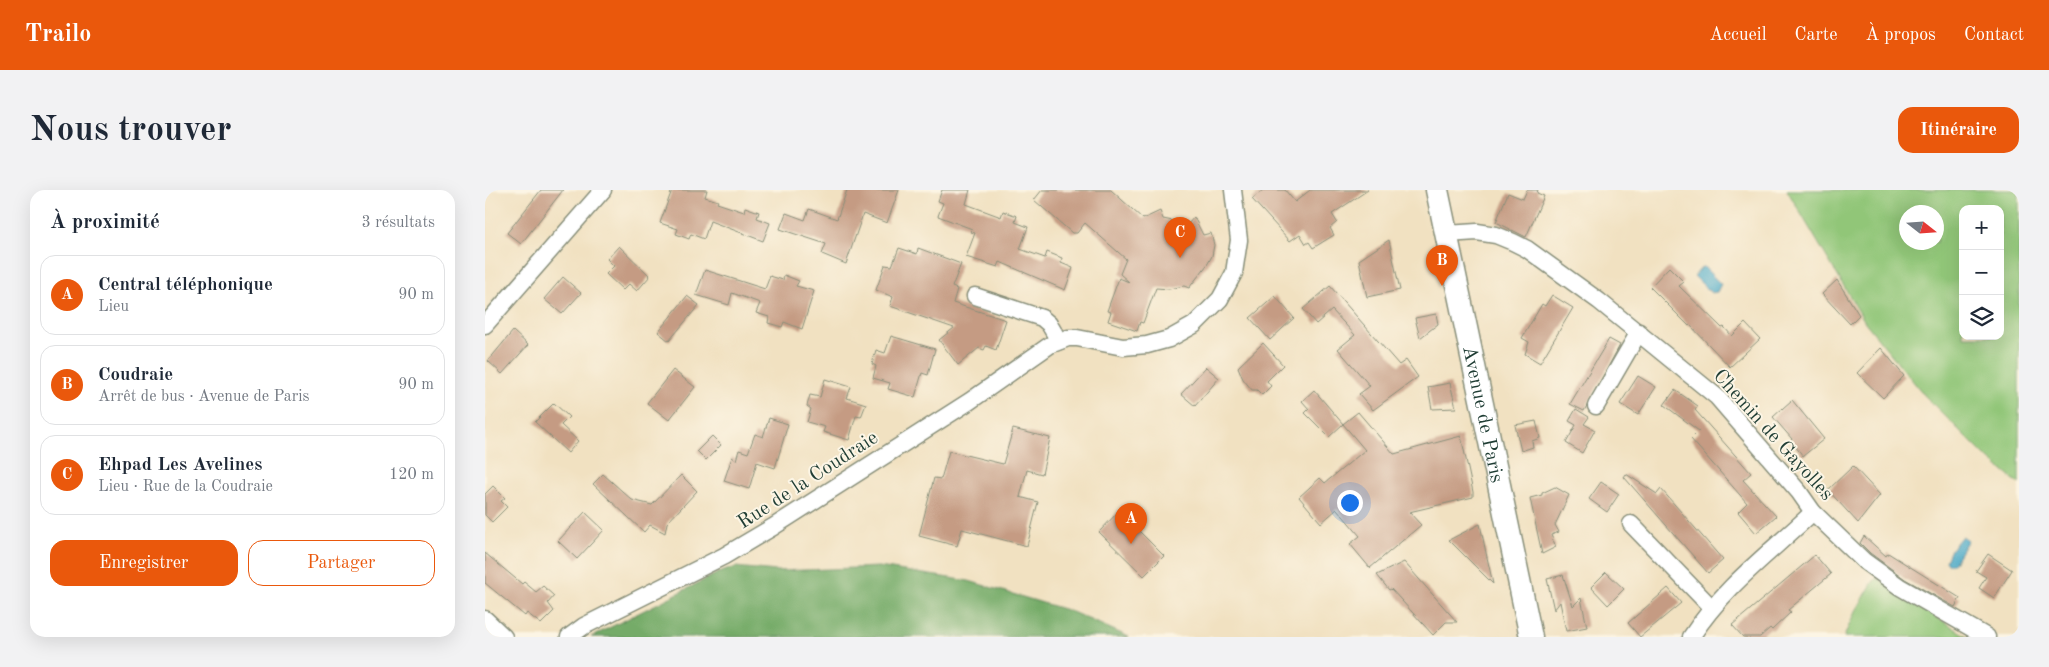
<!DOCTYPE html>
<html lang="fr">
<head>
<meta charset="utf-8">
<style>
  body { margin:0; font-family:"Old Standard TT",serif; background:#f2f2f3; color:#1f2937 }
  .controls { position:absolute; right:15px; top:15px; display:grid; overflow:hidden; border-radius:10px; box-shadow:0 5px 20px #0002 }
  .controls button { width:45px; height:45px; display:grid; place-items:center; padding:0; border:0; border-bottom:1px solid #e0e1e3; background:#fff; color:#1f2937; font:25px sans-serif }
  .compass { position:absolute; left:1414px; top:15px; width:45px; height:45px; border-radius:50%; background:#fff; box-shadow:0 5px 20px #0002; rotate:107deg }
  .you { position:absolute; left:864px; top:312px; width:18px; height:18px; margin:-12px; border:4px solid #fff; border-radius:50%; background:#1a73e8; box-shadow:0 0 0 8px #1a73e833 }
  .badge { display:grid; place-items:center; width:32px; height:32px; border-radius:50%; background:#ea580c; color:#fff; font-size:16px; font-weight:700 }
  .pin { position:absolute; translate:-50% -41px; filter:drop-shadow(0 1px 2px #0008) }
  .pin::after { content:''; position:absolute; top:26px; width:18px; height:15px; background:inherit; clip-path:polygon(0 0,100% 0,50% 100%) }
  .list { margin:0; padding:0; list-style:none }
  h2 { display:flex; justify-content:space-between; align-items:center; height:65px; margin:0; padding:0 20px; font-size:21px }
  h2 small { font-size:16px; font-weight:400; color:#747a83 }
  .list li { display:grid; grid-template-columns:32px 1fr auto; gap:15px; align-items:center; box-sizing:border-box; height:80px; margin:0 10px 10px; padding:0 10px; border:1px solid #e0e1e3; border-radius:15px }
  .list b { display:block; font-size:19px; white-space:nowrap }
  .list p { margin:0; font-size:16px; white-space:nowrap; color:#747a83 }
  .list em { font-size:16px; font-style:normal; color:#747a83 }
  .actions { display:flex; gap:10px; padding:15px 20px }
  .actions a { flex:1; padding:11px 0; border:1px solid #ea580c; border-radius:15px; text-align:center; font-size:18px; color:#ea580c }
  .actions .main { background:#ea580c; color:#fff }
  .icon { flex:none; width:28px; height:28px; fill:none; stroke:currentColor; stroke-width:2; stroke-linecap:round; stroke-linejoin:round }
  .map { position:relative; flex:none; width:1534px; height:447px; overflow:hidden; border-radius:15px }
  header { display:flex; align-items:center; gap:30px; box-sizing:border-box; height:70px; padding:0 25px; background:#ea580c; color:#fff }
  header strong { font-size:24px }
  nav { display:flex; gap:28px; margin-inline-start:auto; font-size:18px }
  .intro { display:flex; align-items:center; justify-content:space-between; box-sizing:border-box; height:120px; padding:0 30px }
  h1 { margin:0; font-size:35px }
  .button { padding:12px 22px; border-radius:15px; background:#ea580c; color:#fff; font-size:18px; font-weight:700 }
  main { display:flex; gap:30px; padding:0 30px }
  aside { flex:1; background:#fff; border-radius:15px; box-shadow:0 5px 20px #0002 }
  .map>svg:first-child { display:block }
  .green { fill:#91c678; stroke:#588256; fill-rule:evenodd }
  .forest { fill:#74ab68; stroke:#4a744e }
  .water { fill:#47a7c6; stroke:#33727d }
  .building { fill:#c59b83 }
  .lines { fill:none; stroke-linecap:round; stroke-linejoin:round }
  .minor-casing { stroke:#888f7a; stroke-width:19 }
  .secondary-casing { stroke:#888f7a; stroke-width:25 }
  .minor { stroke:#fff; stroke-width:16 }
  .secondary { stroke:#fff; stroke-width:22 }
  .labels { text-anchor:middle; stroke-width:4; stroke-linejoin:round; paint-order:stroke }
  .street-label { font-size:20px; fill:#1f3d34; stroke:#fcf5e5 }
</style>
</head>
<body>
<header>
<strong>Trailo</strong>
<nav><a>Accueil</a><a>Carte</a><a>À propos</a><a>Contact</a></nav>
</header>
<div class="intro"><h1>Nous trouver</h1><a class="button">Itinéraire</a></div>
<main>
<aside>
<h2>À proximité<small>3 résultats</small></h2>
<ul class="list">
<li><span class="badge">A</span><div><b>Central téléphonique</b><p>Lieu</p></div><em>90 m</em></li>
<li><span class="badge">B</span><div><b>Coudraie</b><p>Arrêt de bus · Avenue de Paris</p></div><em>90 m</em></li>
<li><span class="badge">C</span><div><b>Ehpad Les Avelines</b><p>Lieu · Rue de la Coudraie</p></div><em>120 m</em></li>
</ul>
<div class="actions"><a class="main">Enregistrer</a><a>Partager</a></div>
</aside>
<div class="map">
<svg width="1534" height="447" viewBox="0 0 1534 447">
  <rect width="100%" height="100%" fill="#fcf5e5"/>
  <filter id="ink" filterUnits="userSpaceOnUse"><feTurbulence type="fractalNoise" baseFrequency=".02" numOctaves="2"/><feDisplacementMap in="SourceGraphic" scale="10" xChannelSelector="R" yChannelSelector="G"/><feConvolveMatrix kernelMatrix="1 2 1 2 8 2 1 2 1" color-interpolation-filters="sRGB"/></filter>
  <filter id="wash" filterUnits="userSpaceOnUse"><feTurbulence type="fractalNoise" baseFrequency=".0096" numOctaves="4" result="noise"/><feDisplacementMap in="SourceGraphic" scale="20" xChannelSelector="R" yChannelSelector="G"/><feGaussianBlur stdDeviation="1.12" result="paint"/><feColorMatrix in="noise" values="0 0 0 0 0 0 0 0 0 0 0 0 0 0 0 0 0 1.4 0 .05"/><feComposite in="paint" operator="in"/></filter>
  <g filter="url(#wash)">
    <rect width="100%" height="100%" fill="#f1e1c1"/>
    <g class="green">
      <path d="M1302,0H1534V294L1498,264L1440,206L1380,132ZM1478,19H1515V146H1478ZM1422,22H1452V52H1422Z"/>
      <polygon points="1392,388 1483,447 1359,447 1368,426 1388,392"/>
    </g>
    <polygon class="forest" points="251,377 292,381 394,377 484,391 585,421 644,447 106,447 233,383"/>
    <g class="water">
      <polygon points="1218,76 1236,94 1232,102 1226,103 1209,86"/>
      <polygon points="1477,346 1483,350 1468,374 1463,374 1461,371 1466,359"/>
    </g>
    <g id="blocks">
      <g class="building">
        <polygon points="56,0 78,0 36,54 22,43"/>
        <polygon points="187,0 222,0 220,7 233,11 232,13 259,22 260,17 274,22 272,28 285,33 278,51 225,31 219,49 206,44 204,49 191,44 193,39 175,33"/>
        <polygon points="362,0 414,0 402,33 378,24 361,74 337,64 341,54 295,39 301,23 320,30 324,19 352,29"/>
        <polygon points="457,0 485,0 481,14 516,27 518,21 532,26 530,32 543,37 535,59 560,68 562,62 577,68 576,73 588,78 580,100 515,72 513,77 481,67 490,43 486,42 487,39 453,26 458,13 453,11"/>
        <polygon points="557,0 626,0 658,29 675,21 678,29 703,34 709,27 718,45 726,43 729,55 727,66 722,75 704,98 699,96 684,99 671,98 658,133 655,132 652,141 623,131 626,122 622,121 634,88 644,92 635,84 641,69 600,33 592,43 587,43 549,10"/>
        <polygon points="778,0 800,0 810,12 825,0 883,0 847,24 852,32 845,38 849,45 828,58 824,52 821,54 815,44 805,51 767,9"/>
        <polygon points="1042,0 1053,0 1052,3 1059,6 1041,47 1011,32 1023,3 1038,9"/>
        <polygon points="904,50 915,100 882,107 874,70"/>
        <polygon points="134,56 165,86 152,101 144,94 138,100 121,84 129,76 122,69"/>
        <polygon points="414,58 432,64 433,58 476,74 467,97 472,99 468,113 521,130 511,160 501,156 499,160 494,158 473,175 454,150 469,138 405,116 408,107 391,100 400,75 407,76"/>
        <polygon points="1184,77 1199,92 1194,96 1237,138 1239,137 1247,146 1260,133 1275,149 1245,177 1205,135 1204,136 1165,97"/>
        <polygon points="220,80 280,99 285,86 298,90 299,85 314,91 311,96 329,101 317,139 299,132 297,137 283,133 284,127 271,123 275,113 247,103 244,115 211,105"/>
        <polygon points="78,87 96,103 77,124 59,109"/>
        <polygon points="1352,90 1374,125 1365,134 1337,104"/>
        <polygon points="845,96 914,175 921,170 933,187 888,220 874,204 885,196 853,159 870,145 847,120 831,134 818,119"/>
        <polygon points="1067,105 1088,118 1055,173 1040,164 1044,152 1037,148 1057,114 1060,116"/>
        <polygon points="202,106 214,115 184,151 173,142"/>
        <polygon points="790,106 809,128 785,150 765,128"/>
        <polygon points="951,124 953,134 935,148 930,128"/>
        <polygon points="28,141 43,155 17,184 3,171"/>
        <polygon points="406,146 450,159 443,185 437,183 430,207 403,199 405,193 388,188 391,176 387,174 391,160 400,163"/>
        <polygon points="1124,149 1135,155 1099,221 1085,214"/>
        <polygon points="778,153 798,175 782,191 786,196 777,205 772,200 767,200 758,189 753,177"/>
        <polygon points="1396,158 1419,186 1398,208 1372,183"/>
        <polygon points="721,177 734,188 710,216 696,204"/>
        <polygon points="188,180 210,197 184,230 162,213"/>
        <polygon points="1153,186 1171,197 1153,225 1135,214"/>
        <polygon points="340,189 366,197 362,208 381,214 376,227 371,226 364,250 338,242 340,237 322,232 326,219 322,216 325,205 335,207"/>
        <polygon points="965,193 971,218 947,219 943,197"/>
        <polygon points="829,200 858,234 844,247 820,223 824,219 817,211"/>
        <polygon points="1190,200 1213,216 1210,220 1266,283 1258,290 1291,326 1271,343 1253,322 1262,313 1206,249 1214,241 1179,215"/>
        <polygon points="1307,210 1339,249 1318,266 1306,251 1307,249 1288,227"/>
        <polygon points="69,213 84,227 76,235 93,251 83,263 50,232"/>
        <polygon points="1091,219 1104,227 1099,234 1110,240 1097,263 1081,253 1091,235 1084,231"/>
        <polygon points="873,222 909,264 976,246 988,302 988,307 924,322 936,335 885,378 865,354 875,346 852,319 836,333 814,307 835,288 840,293 880,260 858,234"/>
        <polygon points="284,228 303,234 290,278 272,272 264,299 239,291 247,267 251,270 254,260 263,263 270,244 278,247"/>
        <polygon points="1051,231 1055,248 1047,251 1048,257 1036,261 1030,235"/>
        <polygon points="528,239 565,248 557,284 542,280 535,307 553,312 542,356 477,339 472,356 434,346 449,288 456,289 464,261 518,274"/>
        <polygon points="227,246 236,255 221,270 212,261"/>
        <polygon points="1368,276 1395,305 1373,333 1343,300"/>
        <polygon points="118,284 147,310 167,315 196,285 212,301 182,333 180,343 165,335 159,342 108,294"/>
        <polygon points="1141,284 1172,304 1176,299 1238,370 1223,383 1139,287"/>
        <polygon points="1116,292 1134,304 1122,322 1104,309"/>
        <polygon points="8,296 20,308 16,311 22,317 7,332 0,325 0,304"/>
        <polygon points="1070,297 1084,305 1070,335 1074,342 1066,345 1071,357 1057,364 1045,308 1057,305 1057,303"/>
        <polygon points="634,321 679,366 659,386 614,342"/>
        <polygon points="100,322 119,340 92,369 73,351"/>
        <polygon points="995,334 1001,363 1008,394 964,350"/>
        <polygon points="1379,346 1401,366 1403,363 1475,408 1470,417 1420,389 1385,363 1375,353"/>
        <polygon points="0,363 37,394 39,392 51,402 58,396 69,406 63,413 69,421 56,434 42,423 40,426 0,393"/>
        <polygon points="1503,364 1527,380 1509,408 1494,398 1501,387 1491,381"/>
        <polygon points="1330,365 1346,384 1303,420 1306,422 1287,440 1285,438 1275,447 1258,447 1247,435"/>
        <polygon points="919,372 941,397 972,432 961,432 948,445 906,399 904,400 892,385"/>
        <polygon points="1121,382 1139,399 1123,415 1106,397"/>
        <polygon points="1078,385 1088,416 1096,408 1102,437 1081,441 1075,412 1069,420 1062,389"/>
        <polygon points="1183,398 1196,413 1155,447 1143,433"/>
      </g>
    </g>
  </g>
  <g filter="url(#ink)">
    <use href="#blocks" fill-opacity="0" stroke="#888f7a" stroke-width="1"/>
    <g class="lines">
      <defs>
        <g id="minor">
          <polyline points="962,44 992,42 1011,45 1028,52 1042,59 1114,111 1232,207 1314,302 1328,322 1379,371 1415,397 1502,447"/>
          <polyline points="490,106 557,128 564,134 574,151"/>
          <polyline points="0,135 118,0"/>
          <polyline points="1111,216 1154,142"/>
          <polyline points="1146,334 1226,417"/>
          <polyline points="0,429 19,447"/>
          <polyline points="84,447 99,436 239,366 288,337 485,211 565,155 583,148 592,148 638,157 662,155 684,149 709,135 735,109 749,83 754,50 748,0"/>
          <path d="M1206,447C1240,395 1284,364 1328,322"/>
        </g>
        <g id="secondary">
          <path id="s1" d="M952,0L1046,447"/>
        </g>
      </defs>
      <use href="#minor" class="minor-casing"/>
      <use href="#secondary" class="secondary-casing"/>
      <use href="#minor" class="minor"/>
      <use href="#secondary" class="secondary"/>
    </g>
  </g>
  <g class="labels">
    <g class="street-label">
      <text dy="7" stroke="none"><textPath href="#s1" startOffset="229">Avenue de Paris</textPath></text>
      <text transform="translate(1289 244) rotate(48)" y="7">Chemin de Gayolles</text>
      <text transform="translate(322 289) rotate(-33)" y="7">Rue de la Coudraie</text>
    </g>
  </g>
</svg>
<div class="controls">
<button>+</button>
<button>−</button>
<button><svg class="icon" aria-label="layers" viewBox="0 0 24 24"><path d="M12 4l9 5-9 5-9-5zM3 14l9 5 9-5"/></svg></button>
</div>
<svg class="compass" viewBox="-18 -18 36 36"><path d="M0-13l5 13h-10z" fill="#e53935"/><path d="M0 13l5-13h-10z" fill="#747a83"/></svg>
<div class="you"></div>
<div class="pin badge" style="left:646px;top:354px">A</div>
<div class="pin badge" style="left:957px;top:96px">B</div>
<div class="pin badge" style="left:695px;top:68px">C</div>
</div>
</main>
</body>
</html>
